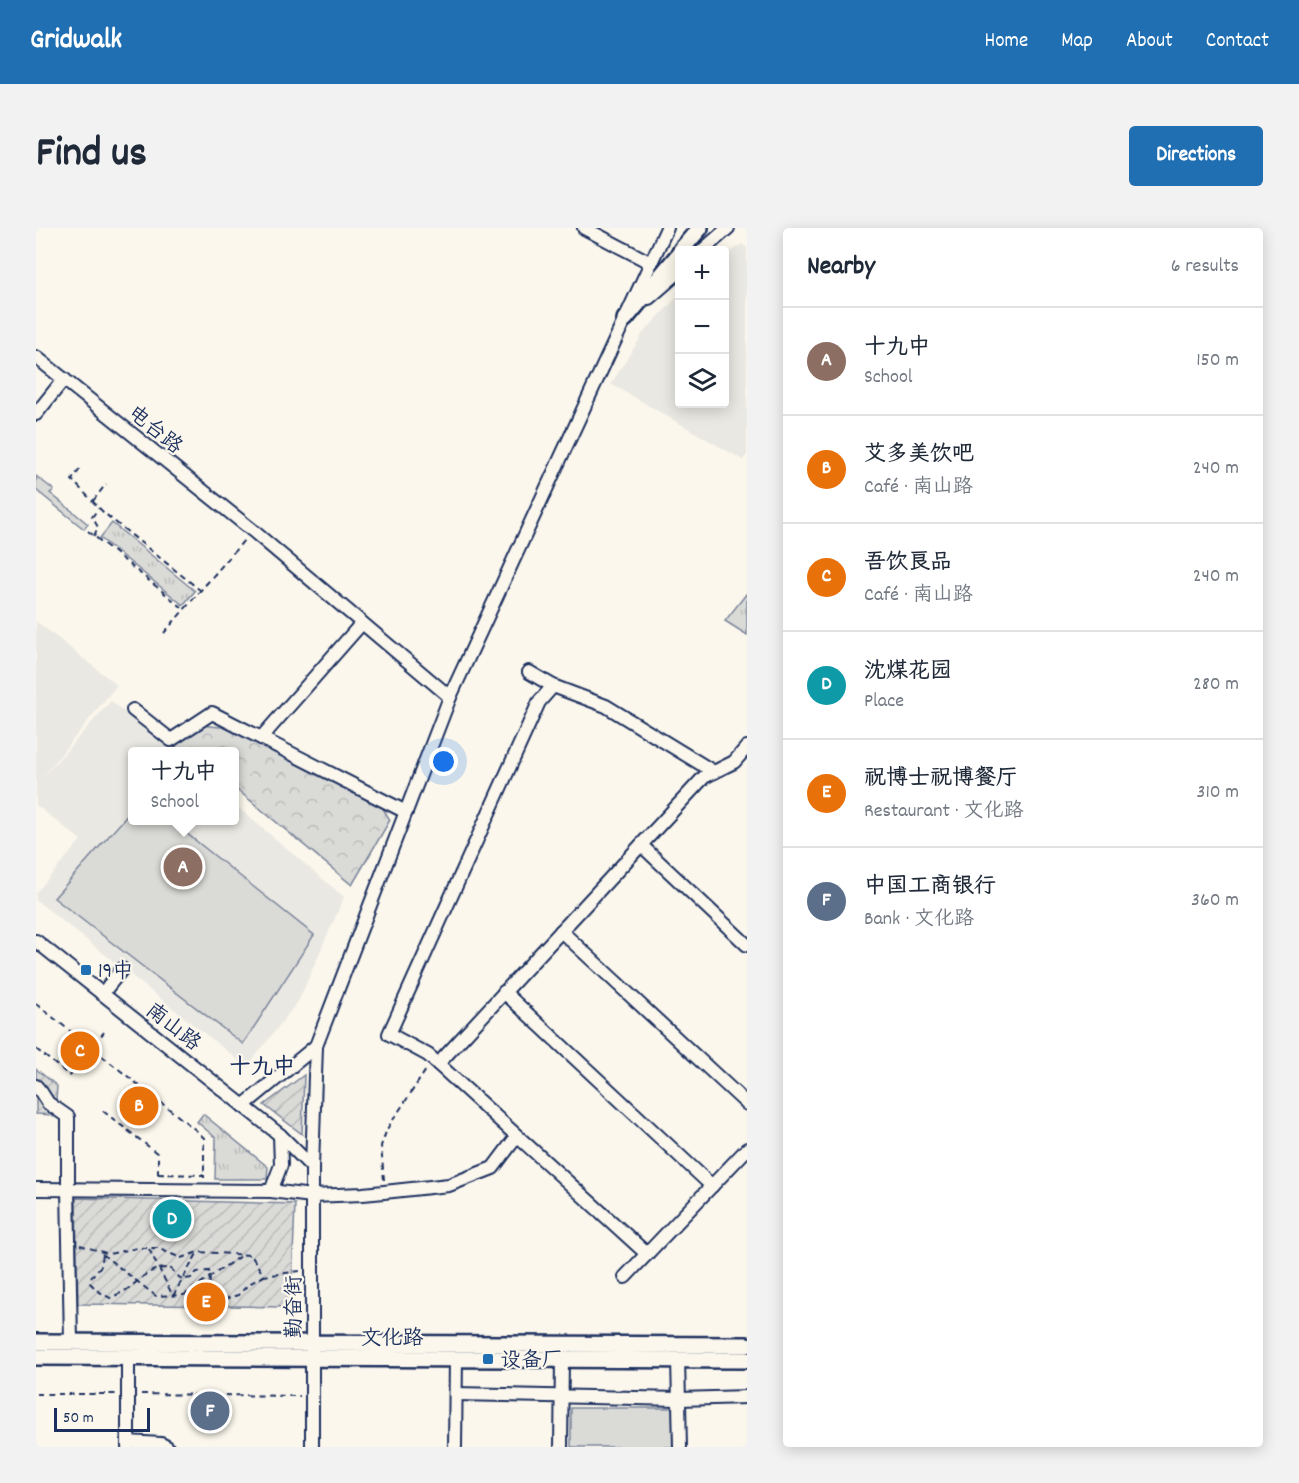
<!DOCTYPE html>
<html lang="en">
<head>
<meta charset="utf-8">
<style>
  body { margin:0; font-family:Dekko,"LXGW WenKai TC",sans-serif; background:#f2f2f3; color:#1f2937 }
  .controls { position:absolute; right:18px; top:18px; display:grid; overflow:hidden; border-radius:6px; box-shadow:0 3px 15px #0003 }
  .controls button { width:54px; height:54px; display:grid; place-items:center; padding:0; border:0; border-bottom:2px solid #e0e1e3; background:#fff; color:#1f2937; font:30px sans-serif }
  .scale { position:absolute; left:18px; bottom:15px; width:96px; box-sizing:border-box; padding-left:6px; border:3px solid #1b2f5e; border-top:0; font-size:16px; line-height:21px; white-space:nowrap; color:#1b2f5e; -webkit-text-stroke:4px #fbf7ec; paint-order:stroke }
  .you { position:absolute; left:408px; top:534px; width:21px; height:21px; margin:-15px; border:4px solid #fff; border-radius:50%; background:#1a73e8; box-shadow:0 0 0 9px #1a73e833 }
  .badge { display:grid; place-items:center; width:39px; height:39px; border-radius:50%; background:#1f6fb2; color:#fff; font-size:20px; font-weight:700 }
  .pin { position:absolute; translate:-50% -50%; border:3px solid #fff; box-shadow:0 2px 6px #0006 }
  .popup { position:absolute; left:92px; top:519px; width:111px; height:78px; box-sizing:border-box; display:grid; place-content:center; border-radius:6px; background:#fff; filter:drop-shadow(0 2px 4px #0005); font-size:20px; white-space:nowrap; color:#747a83 }
  .popup b { font-size:22px; color:#1f2937 }
  .popup::after { content:''; position:absolute; left:50%; top:100%; margin-left:-12px; border:12px solid transparent; border-top-color:#fff }
  .list { margin:0; padding:0; list-style:none }
  h2 { display:flex; justify-content:space-between; align-items:center; height:78px; margin:0; padding:0 24px; font-size:26px }
  h2 small { font-size:20px; font-weight:400; color:#747a83 }
  .list li { display:grid; grid-template-columns:39px 1fr auto; gap:18px; align-items:center; box-sizing:border-box; height:108px; padding:0 24px; border-top:2px solid #e0e1e3 }
  .list b { display:block; font-size:22px; white-space:nowrap }
  .list p { margin:0; font-size:20px; white-space:nowrap; color:#747a83 }
  .list em { font-size:20px; font-style:normal; color:#747a83 }
  .icon { flex:none; width:33px; height:33px; fill:none; stroke:currentColor; stroke-width:2; stroke-linecap:round; stroke-linejoin:round }
  .map { position:relative; flex:none; width:711px; height:1219px; overflow:hidden; border-radius:6px }
  header { display:flex; align-items:center; gap:36px; box-sizing:border-box; height:84px; padding:0 30px; background:#1f6fb2; color:#fff }
  header strong { font-size:28px }
  nav { display:flex; gap:33px; margin-inline-start:auto; font-size:21px }
  .intro { display:flex; align-items:center; justify-content:space-between; box-sizing:border-box; height:144px; padding:0 36px }
  h1 { margin:0; font-size:42px }
  .button { padding:15px 27px; border-radius:6px; background:#1f6fb2; color:#fff; font-size:21px; font-weight:700 }
  main { display:flex; gap:36px; padding:0 36px }
  aside { flex:1; background:#fff; border-radius:6px; box-shadow:0 3px 15px #0003 }
  .map>svg:first-child { display:block }
  .built { fill:#eae8e2 }
  .forest { fill:url(#forest-crowns); stroke:#7a849a; stroke-width:1.5 }
  .park { fill:url(#park-tufts); stroke:#7a849a; stroke-width:1.5 }
  .garden { fill:url(#garden-furrows); stroke:#7a849a; stroke-width:1.5 }
  .pitch { fill:#dadad7; stroke:#7a849a; stroke-width:1.5 }
  .lines { fill:none; stroke-linecap:round; stroke-linejoin:round }
  .minor-casing { stroke:#1b2f5e; stroke-width:16 }
  .major-casing { stroke:#1b2f5e; stroke-width:20 }
  .path { stroke:#1b2f5e; stroke-width:2; stroke-dasharray:6 4.5; stroke-linecap:butt }
  .minor { stroke:#fbf7ec; stroke-width:12 }
  .major { stroke:#fbf7ec; stroke-width:15 }
  .poi-dot { fill:#1f6fb2; stroke:#fbf7ec; stroke-width:2 }
  .labels { text-anchor:middle; stroke-width:4.5; stroke-linejoin:round; paint-order:stroke }
  .street-label { font-size:21px; fill:#1b2f5e; stroke:#fbf7ec }
  .poi-label { font-size:21px; fill:#1b2f5e; stroke:#fbf7ec; text-anchor:start }
  .neighbourhood-label { font-size:22px; font-weight:bold; fill:#1b2f5e; stroke:#fbf7ec }
</style>
</head>
<body>
<header>
<strong>Gridwalk</strong>
<nav><a>Home</a><a>Map</a><a>About</a><a>Contact</a></nav>
</header>
<div class="intro"><h1>Find us</h1><a class="button">Directions</a></div>
<main>
<div class="map">
<svg width="711" height="1219" viewBox="0 0 711 1219">
  <defs>
    <pattern id="forest-crowns" width="20" height="18" patternUnits="userSpaceOnUse" patternTransform="scale(1.5)"><rect width="20" height="18" fill="#dadad7"/><path d="M2 6a3 3 0 1 1 6 0M12 15a3 3 0 1 1 6 0" fill="none" stroke="#babbbb"/></pattern>
    <pattern id="park-tufts" width="24" height="20" patternUnits="userSpaceOnUse" patternTransform="scale(1.5)"><rect width="24" height="20" fill="#dadad7"/><path d="M3 7l-1-3M5 7V3M7 7l1-3M15 17l-1-3M17 17v-4M19 17l1-3" fill="none" stroke="#babbbb"/></pattern>
    <pattern id="garden-furrows" width="10" height="10" patternUnits="userSpaceOnUse" patternTransform="scale(1.5)"><rect width="10" height="10" fill="#dadad7"/><path d="M-1 1l2-2M0 10L10 0M9 11l2-2" fill="none" stroke="#babbbb"/></pattern>
  </defs>
  <rect width="100%" height="100%" fill="#fbf7ec"/>
  <filter id="ink" filterUnits="userSpaceOnUse"><feTurbulence type="fractalNoise" baseFrequency=".0167" numOctaves="2"/><feDisplacementMap in="SourceGraphic" scale="12" xChannelSelector="R" yChannelSelector="G"/><feConvolveMatrix kernelMatrix="1 2 1 2 8 2 1 2 1" color-interpolation-filters="sRGB"/></filter>
  <g filter="url(#ink)">
    <g class="built">
      <polygon points="706,16 711,20 711,227 707,232 575,156 608,104 643,67 644,176 688,176 689,28"/>
      <polygon points="0,393 81,457 4,552 75,473 135,523 96,524 96,592 198,592 198,576 308,669 263,772 211,839 0,672 0,665 45,612 0,577"/>
    </g>
    <g class="forest">
      <polygon points="0,248 18,262 14,265 52,296 48,301 0,262"/>
      <polygon points="164,497 195,500 342,572 354,592 316,657 198,559 198,524 160,523 155,520 142,521 137,516"/>
    </g>
    <g class="park">
      <polygon points="76,295 159,363 147,377 64,310"/>
      <polygon points="711,365 711,407 689,393"/>
      <polygon points="167,886 232,939 231,951 179,951 180,910 161,894"/>
    </g>
    <g class="garden">
      <polygon points="0,841 21,858 19,887 0,886"/>
      <polygon points="268,847 266,906 228,877"/>
      <polygon points="40,970 259,976 255,1079 42,1076"/>
    </g>
    <g class="pitch">
      <polygon points="96,582 96,592 135,593 278,707 207,816 18,670"/>
      <rect x="535" y="1180" width="104" height="39"/>
    </g>
    <g class="lines">
      <defs>
        <g id="minor">
          <polyline points="548,0 615,35"/>
          <polyline points="667,22 692,0"/>
          <polyline points="613,70 644,43"/>
          <polyline points="0,129 216,302 414,469"/>
          <polyline points="0,186 28,151"/>
          <polyline points="493,444 517,458 570,478 678,544"/>
          <polyline points="97,482 135,512 176,485 370,584"/>
          <polyline points="225,510 326,395"/>
          <polyline points="605,617 711,717"/>
          <polyline points="525,703 711,876"/>
          <polyline points="0,713 244,907 276,939"/>
          <polyline points="468,764 676,958"/>
          <polyline points="66,766 86,741"/>
          <polyline points="402,836 392,827 353,806 503,474 517,458"/>
          <polyline points="0,858 5,864 12,875 32,889 32,961 35,1114"/>
          <polyline points="207,878 280,818"/>
          <polyline points="0,961 235,963 276,968 327,966 348,964 413,957 457,940 481,908"/>
          <polyline points="235,963 245,937 244,907"/>
          <polyline points="611,1026 402,836 668,549 698,534 711,519"/>
          <polyline points="589,1049 711,921"/>
          <polyline points="92,1129 92,1219"/>
          <polyline points="642,1131 644,1219"/>
          <polyline points="420,1166 644,1171 711,1169"/>
          <polyline points="92,1214 125,1216 131,1219"/>
          <polyline points="276,1219 276,939 280,818 414,469 631,0"/>
          <polyline points="419,1219 420,1130"/>
          <polyline points="525,1219 526,1131"/>
        </g>
        <g id="major">
          <polyline points="645,22 664,0"/>
          <polyline points="589,91 644,25"/>
          <polyline points="0,1114 711,1117"/>
          <polyline points="0,1129 711,1132"/>
        </g>
      </defs>
      <use href="#minor" class="minor-casing"/>
      <use href="#major" class="major-casing"/>
      <g class="path">
        <polyline points="44,241 36,252 68,285 164,362"/>
        <polyline points="57,273 70,256"/>
        <polyline points="52,303 148,381"/>
        <polyline points="58,308 62,299 56,289 63,280"/>
        <polyline points="128,405 209,311"/>
        <polyline points="0,776 161,903 168,910 168,950"/>
        <polyline points="0,821 34,848 68,804"/>
        <polyline points="67,883 122,926 122,950"/>
        <polyline points="122,946 167,947"/>
        <polyline points="348,952 345,918 351,901 390,842"/>
        <polyline points="44,1017 73,1026 101,1020 121,1020 145,1030 162,1024 215,1027 228,1048 264,1043"/>
        <polyline points="113,1021 137,1068 162,1024"/>
        <polyline points="66,1026 120,1068 148,1067 207,1026"/>
        <path d="M67,1027L65,1038L56,1048L54,1055L62,1063L74,1070C78,1068 83,1066 87,1064C105,1053 111,1039 134,1040L146,1052L155,1050L161,1044L173,1043C175,1051 172,1058 175,1066L186,1072L202,1067L213,1056L228,1048"/>
        <polyline points="0,1166 81,1166"/>
        <polyline points="105,1166 264,1168"/>
      </g>
      <use href="#minor" class="minor"/>
      <use href="#major" class="major"/>
    </g>
  </g>
  <g class="poi-dot">
    <rect x="44" y="736" width="12" height="12" rx="3"/>
    <rect x="446" y="1125" width="12" height="12" rx="3"/>
  </g>
  <g class="labels">
    <g class="street-label">
      <text transform="translate(120 201) rotate(39)" y="7">电台路</text>
      <text transform="translate(138 798) rotate(38)" y="7">南山路</text>
      <text transform="translate(257 1079) rotate(-90)" y="7">勤奋街</text>
      <text x="356" y="1116">文化路</text>
    </g>
    <g class="poi-label">
      <text x="62" y="749">19中</text>
      <text x="464" y="1138">设备厂</text>
    </g>
    <g class="neighbourhood-label">
      <text x="226" y="845">十九中</text>
    </g>
  </g>
</svg>
<div class="controls">
<button>+</button>
<button>−</button>
<button><svg class="icon" aria-label="layers" viewBox="0 0 24 24"><path d="M12 4l9 5-9 5-9-5zM3 14l9 5 9-5"/></svg></button>
</div>
<div class="scale">50 m</div>
<div class="you"></div>
<div class="pin badge" style="left:147px;top:639px;background:#8d6e63">A</div>
<div class="popup"><b>十九中</b>School</div>
<div class="pin badge" style="left:103px;top:878px;background:#e8710a">B</div>
<div class="pin badge" style="left:44px;top:823px;background:#e8710a">C</div>
<div class="pin badge" style="left:136px;top:991px;background:#0f9aa8">D</div>
<div class="pin badge" style="left:170px;top:1074px;background:#e8710a">E</div>
<div class="pin badge" style="left:174px;top:1183px;background:#5c6f8a">F</div>
</div>
<aside>
<h2>Nearby<small>6 results</small></h2>
<ul class="list">
<li><span class="badge" style="background:#8d6e63">A</span><div><b>十九中</b><p>School</p></div><em>150 m</em></li>
<li><span class="badge" style="background:#e8710a">B</span><div><b>艾多美饮吧</b><p>Café · 南山路</p></div><em>240 m</em></li>
<li><span class="badge" style="background:#e8710a">C</span><div><b>吾饮良品</b><p>Café · 南山路</p></div><em>240 m</em></li>
<li><span class="badge" style="background:#0f9aa8">D</span><div><b>沈煤花园</b><p>Place</p></div><em>280 m</em></li>
<li><span class="badge" style="background:#e8710a">E</span><div><b>祝博士祝博餐厅</b><p>Restaurant · 文化路</p></div><em>310 m</em></li>
<li><span class="badge" style="background:#5c6f8a">F</span><div><b>中国工商银行</b><p>Bank · 文化路</p></div><em>360 m</em></li>
</ul>
</aside>
</main>
</body>
</html>
